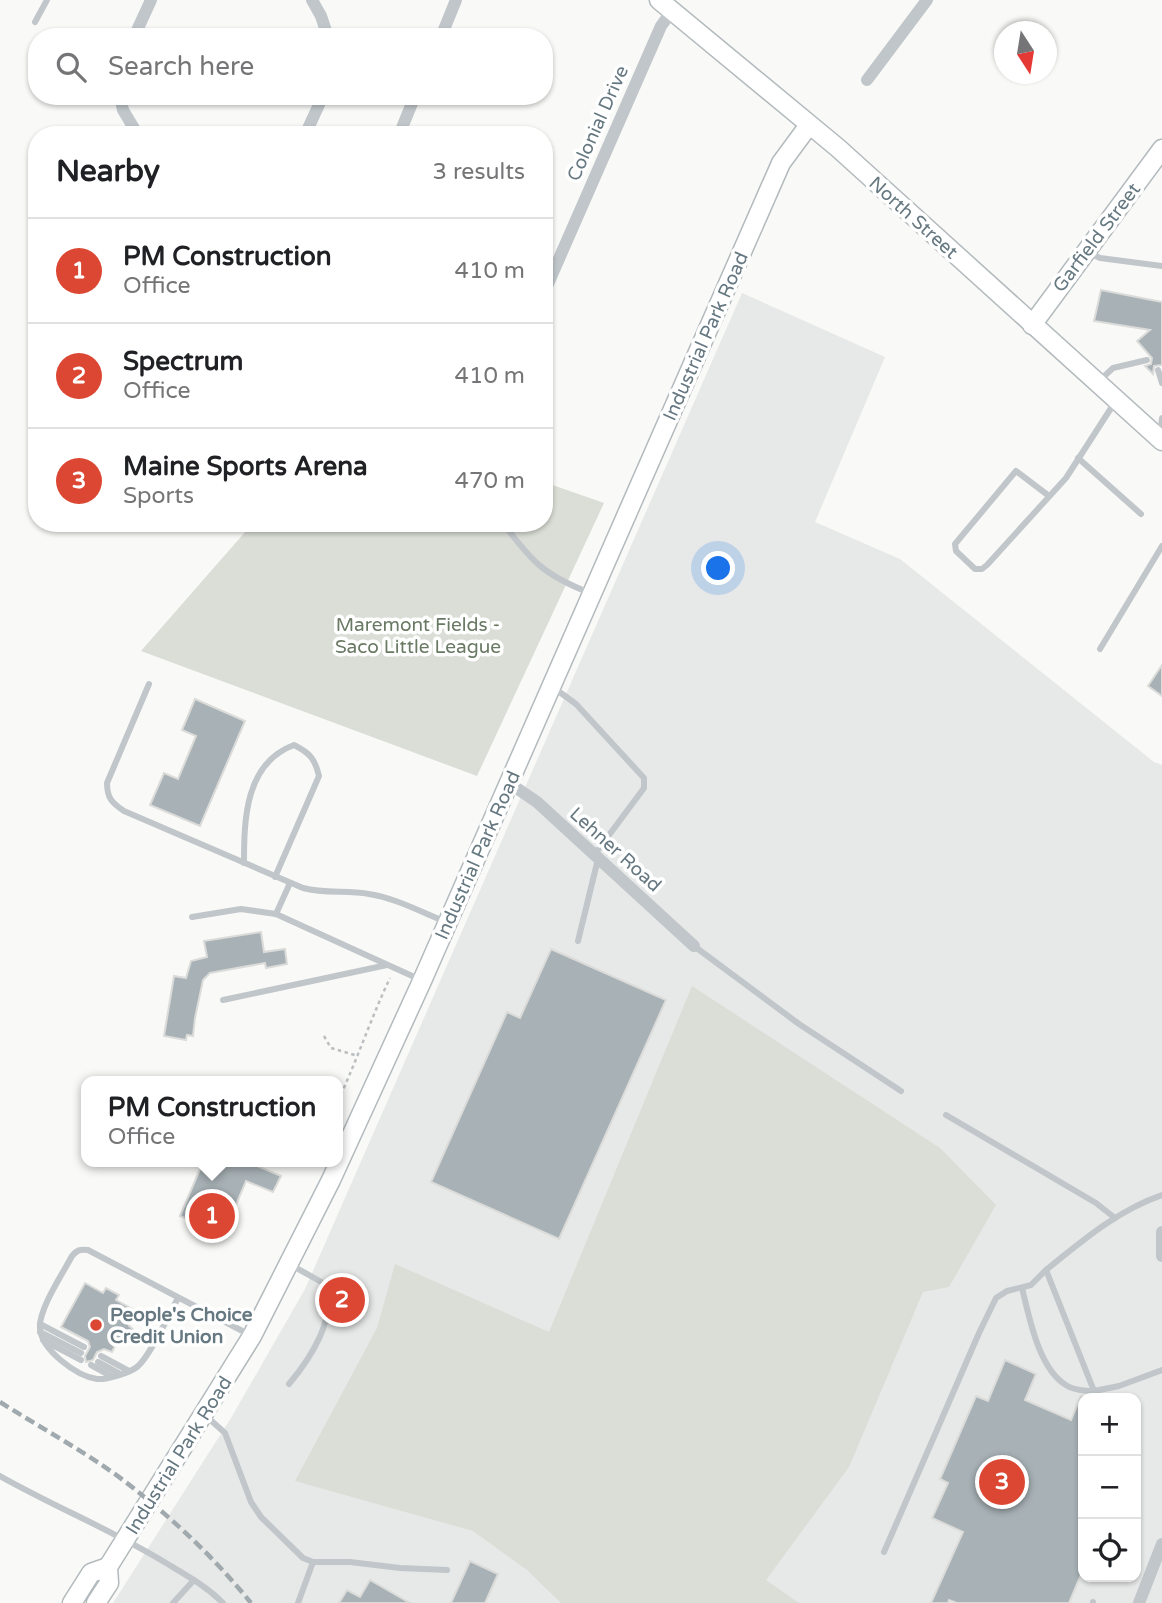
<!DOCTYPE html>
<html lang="en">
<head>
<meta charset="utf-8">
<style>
  body { margin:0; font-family:"Varela Round",sans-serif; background:#f6f6f6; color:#202124 }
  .controls { position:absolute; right:21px; bottom:21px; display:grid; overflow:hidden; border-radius:14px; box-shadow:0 2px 5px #0004 }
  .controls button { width:63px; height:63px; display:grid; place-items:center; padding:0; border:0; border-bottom:2px solid #e0e0e0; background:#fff; color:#202124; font:35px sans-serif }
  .compass { position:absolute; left:994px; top:21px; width:63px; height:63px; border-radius:50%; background:#fff; box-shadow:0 2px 5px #0004; rotate:168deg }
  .you { position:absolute; left:719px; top:569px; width:24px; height:24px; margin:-18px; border:5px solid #fff; border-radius:50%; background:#1a73e8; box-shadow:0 0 0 10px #1a73e833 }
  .badge { display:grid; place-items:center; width:46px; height:46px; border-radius:50%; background:#dc4734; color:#fff; font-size:23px; font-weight:700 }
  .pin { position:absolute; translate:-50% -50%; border:4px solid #fff; box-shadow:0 2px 7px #0006 }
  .popup { position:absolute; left:81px; top:1076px; width:262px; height:91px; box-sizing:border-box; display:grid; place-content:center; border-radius:14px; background:#fff; filter:drop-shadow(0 2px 5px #0005); font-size:23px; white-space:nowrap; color:#757577 }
  .popup b { font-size:26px; color:#202124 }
  .popup::after { content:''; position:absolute; left:50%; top:100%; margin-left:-14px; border:14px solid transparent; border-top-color:#fff }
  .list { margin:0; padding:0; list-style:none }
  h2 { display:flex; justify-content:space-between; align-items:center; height:91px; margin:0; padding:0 28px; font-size:30px }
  h2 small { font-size:23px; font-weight:400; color:#757577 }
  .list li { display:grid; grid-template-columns:46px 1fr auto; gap:21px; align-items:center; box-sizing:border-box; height:105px; padding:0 28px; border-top:2px solid #e0e0e0 }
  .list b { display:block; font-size:26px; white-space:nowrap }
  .list p { margin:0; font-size:23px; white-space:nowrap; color:#757577 }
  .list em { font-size:23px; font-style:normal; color:#757577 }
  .icon { flex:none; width:38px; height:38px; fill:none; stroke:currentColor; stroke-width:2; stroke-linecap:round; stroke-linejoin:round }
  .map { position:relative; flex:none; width:1162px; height:1603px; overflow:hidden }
  .search { position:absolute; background:#fff; box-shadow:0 2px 5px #0004; left:28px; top:28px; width:525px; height:77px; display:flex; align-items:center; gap:18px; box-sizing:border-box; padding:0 24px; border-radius:28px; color:#757577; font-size:26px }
  .panel { position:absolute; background:#fff; box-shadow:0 2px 5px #0004; left:28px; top:126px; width:525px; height:406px; border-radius:28px }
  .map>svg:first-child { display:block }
  .built { fill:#e7e9e8; fill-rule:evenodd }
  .green { fill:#daded6 }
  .building { fill:#a8b2b6; stroke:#dbdbd9; stroke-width:2 }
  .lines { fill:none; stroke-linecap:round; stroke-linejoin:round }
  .secondary-casing { stroke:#b3babd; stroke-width:21 }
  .path { stroke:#bbbfc1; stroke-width:2.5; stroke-dasharray:3.5 3.5; stroke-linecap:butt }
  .lane { stroke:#c0c6c9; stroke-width:6 }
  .street { stroke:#c0c6c9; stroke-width:12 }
  .secondary { stroke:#fff; stroke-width:18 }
  .rail { stroke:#a0a9ad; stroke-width:4.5; stroke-dasharray:10 5; stroke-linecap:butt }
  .poi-dot { fill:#dc4734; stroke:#fff; stroke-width:2.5 }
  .labels { text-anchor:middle; stroke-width:7; stroke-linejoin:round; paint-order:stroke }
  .street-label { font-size:19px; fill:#667881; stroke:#fff }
  .park-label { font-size:19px; fill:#6a7964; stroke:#fff }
  .poi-label { font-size:19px; font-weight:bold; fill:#667881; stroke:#fff; text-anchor:start }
</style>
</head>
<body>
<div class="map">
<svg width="1162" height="1603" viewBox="0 0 1162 1603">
  <rect width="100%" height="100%" fill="#f9f9f7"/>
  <path class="built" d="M742,293L885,357L815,522L900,559L1154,762L1162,765V1603H113L231,1418L305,1289ZM1083,1398H1136V1577H1083Z"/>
  <g class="green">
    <polygon points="544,482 604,503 477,776 141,651 253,523 544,523"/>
    <polygon points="692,986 940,1148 996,1205 949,1287 923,1292 849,1467 766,1580 799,1603 561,1603 527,1570 473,1531 295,1481 377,1328 395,1264 549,1332"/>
  </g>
  <g class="building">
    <polygon points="1101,290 1162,302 1162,365 1154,366 1153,374 1145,366 1151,364 1152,358 1137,341 1150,330 1094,321"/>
    <polygon points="1162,665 1162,696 1148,686"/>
    <polygon points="195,699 245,721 200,826 150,805 164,773 178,779 196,736 182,730"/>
    <polygon points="261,932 264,952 285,949 287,964 266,968 265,963 210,973 203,980 195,1018 193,1036 187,1035 186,1040 164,1036 174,976 186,978 191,961 207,957 204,941"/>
    <polygon points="551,949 666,1000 559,1239 431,1182 507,1012 520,1018"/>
    <polygon points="203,1162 248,1162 281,1176 273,1192 246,1181 227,1226 225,1225 221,1233 180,1216"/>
    <polygon points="346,1277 365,1287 349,1316 334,1308 334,1299"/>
    <polygon points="85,1283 103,1293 106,1288 119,1295 116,1300 134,1310 128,1322 130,1324 129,1326 133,1329 127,1341 122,1338 121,1341 118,1340 112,1352 104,1349 97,1352 93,1360 86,1362 85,1356 90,1347 88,1341 61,1327"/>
    <polygon points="1005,1360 1036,1374 1025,1400 1071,1420 1081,1396 1083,1396 1083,1570 1069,1603 957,1603 949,1600 948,1603 931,1603 963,1532 932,1518 948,1483 940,1479 976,1396 988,1401"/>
    <polygon points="470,1561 498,1574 485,1603 451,1603"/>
    <polygon points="370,1580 410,1603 339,1603 347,1590 360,1597"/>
  </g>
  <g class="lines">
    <defs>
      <g id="secondary">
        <polyline points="659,0 838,148 1162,441"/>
        <polyline points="1032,325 1162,149"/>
        <polyline points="72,1603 91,1573 108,1567"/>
        <polyline points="96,1603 109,1583 108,1567 252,1336 331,1180 422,981 781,163 809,125"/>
      </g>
    </defs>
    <use href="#secondary" class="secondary-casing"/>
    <g class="path">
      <polyline points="324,1036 331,1048 358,1056"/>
      <path d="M338,1101C357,1060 371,1018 390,978"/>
    </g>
    <g class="lane">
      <polyline points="35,22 47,0"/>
      <polyline points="1089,253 1100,258 1162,266"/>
      <polyline points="1158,370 1162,383"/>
      <polyline points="1099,381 1113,368 1147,360"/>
      <polyline points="1160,434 1162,418"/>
      <polyline points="1078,458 1141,514"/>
      <polyline points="1049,496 1016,471 955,544 956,551 975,569 982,569 987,565 1066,478 1115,402"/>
      <path d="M503,523C532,562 544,575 590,593"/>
      <polyline points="1100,649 1162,546"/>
      <path d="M149,684L107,783C107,798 112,803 124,811L303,888C325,894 347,890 369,894C395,898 421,912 446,922"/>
      <polyline points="554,688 576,704 644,778 644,788 595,854"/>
      <path d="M244,863C244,820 245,763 294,745C310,753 315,759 319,776L275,877"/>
      <polyline points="276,914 290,883"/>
      <polyline points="192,917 241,909 276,914 421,980"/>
      <polyline points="578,941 598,859"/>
      <polyline points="694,946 799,1024 901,1091"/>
      <polyline points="223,1000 387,965"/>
      <polyline points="946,1115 1096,1203 1115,1218"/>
      <path d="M1162,1195C1118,1210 1082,1241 1046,1270L1094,1391L1119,1386L1162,1370"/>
      <path d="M1022,1288C1029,1316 1038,1365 1063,1383C1071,1390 1084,1391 1094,1391"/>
      <path d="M178,1298C170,1313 149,1358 137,1367C129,1373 107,1380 97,1379C76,1376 42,1350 40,1329C38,1310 63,1273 72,1256C77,1250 80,1249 88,1250L250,1335"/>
      <polyline points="40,1324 84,1347"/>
      <polyline points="40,1332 81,1353"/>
      <polyline points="43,1340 81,1360"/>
      <polyline points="101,1356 129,1371"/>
      <polyline points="98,1362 120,1374"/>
      <polyline points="91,1365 111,1376"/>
      <path d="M289,1384C310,1359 338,1317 325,1284L291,1265"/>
      <polyline points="206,1416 225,1433 251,1502 261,1517 303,1558 313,1562 350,1562 400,1568 447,1570"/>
      <path d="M0,1476C55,1507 112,1530 166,1563C186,1575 206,1586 223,1603"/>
      <polyline points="884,1552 979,1333 996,1298 1007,1291 1031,1285 1046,1270"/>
      <polyline points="1093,1602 1093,1603"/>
      <polyline points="173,1603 194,1580"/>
      <polyline points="298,1603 313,1562"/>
    </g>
    <g class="street">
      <polyline points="312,0 321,16 328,37"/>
      <polyline points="134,37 151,0"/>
      <polyline points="441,37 456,0"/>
      <polyline points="867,80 927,0"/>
      <polyline points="120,96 123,110 138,135"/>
      <polyline points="305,135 323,96"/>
      <polyline points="399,135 415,96"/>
      <polyline points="544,293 661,26 672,11"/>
      <polyline points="509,783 537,802 694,946"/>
      <polyline points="1162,1232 1162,1256"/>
      <polyline points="1139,1603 1162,1544"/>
    </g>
    <use href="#secondary" class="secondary"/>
    <path class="rail" d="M0,1402C41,1428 84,1451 123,1480C170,1516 214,1557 251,1603"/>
  </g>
  <circle class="poi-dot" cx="96" cy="1325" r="7"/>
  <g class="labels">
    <g class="street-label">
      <text transform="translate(597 123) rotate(-66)" y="7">Colonial Drive</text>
      <text transform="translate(914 217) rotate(42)" y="7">North Street</text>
      <text transform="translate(1096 237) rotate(-53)" y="7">Garfield Street</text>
      <text transform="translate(705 336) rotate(-66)" y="7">Industrial Park Road</text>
      <text transform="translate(616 849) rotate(42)" y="7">Lehner Road</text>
      <text transform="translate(477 855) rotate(-66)" y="7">Industrial Park Road</text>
      <text transform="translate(178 1455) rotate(-58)" y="7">Industrial Park Road</text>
    </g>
    <g class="park-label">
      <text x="418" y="631">Maremont Fields -<tspan x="418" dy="22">Saco Little League</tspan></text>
    </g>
    <g class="poi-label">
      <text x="110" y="1321">People's Choice<tspan x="110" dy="22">Credit Union</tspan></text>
    </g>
  </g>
</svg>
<div class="controls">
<button>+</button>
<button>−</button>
<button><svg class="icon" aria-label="locate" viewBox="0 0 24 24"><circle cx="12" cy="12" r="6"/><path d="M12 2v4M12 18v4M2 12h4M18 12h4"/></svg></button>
</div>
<svg class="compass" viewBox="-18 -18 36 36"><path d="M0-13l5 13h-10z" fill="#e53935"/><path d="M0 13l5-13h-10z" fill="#757577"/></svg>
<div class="you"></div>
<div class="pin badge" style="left:212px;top:1216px">1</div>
<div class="popup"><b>PM Construction</b>Office</div>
<div class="pin badge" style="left:342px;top:1300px">2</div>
<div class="pin badge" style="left:1002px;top:1482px">3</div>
<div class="search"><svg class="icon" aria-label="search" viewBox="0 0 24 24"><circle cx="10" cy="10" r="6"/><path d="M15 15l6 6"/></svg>Search here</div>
<section class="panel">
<h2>Nearby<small>3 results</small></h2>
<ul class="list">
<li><span class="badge">1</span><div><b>PM Construction</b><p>Office</p></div><em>410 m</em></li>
<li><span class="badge">2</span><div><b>Spectrum</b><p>Office</p></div><em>410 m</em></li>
<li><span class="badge">3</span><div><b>Maine Sports Arena</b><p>Sports</p></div><em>470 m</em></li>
</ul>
</section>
</div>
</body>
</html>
